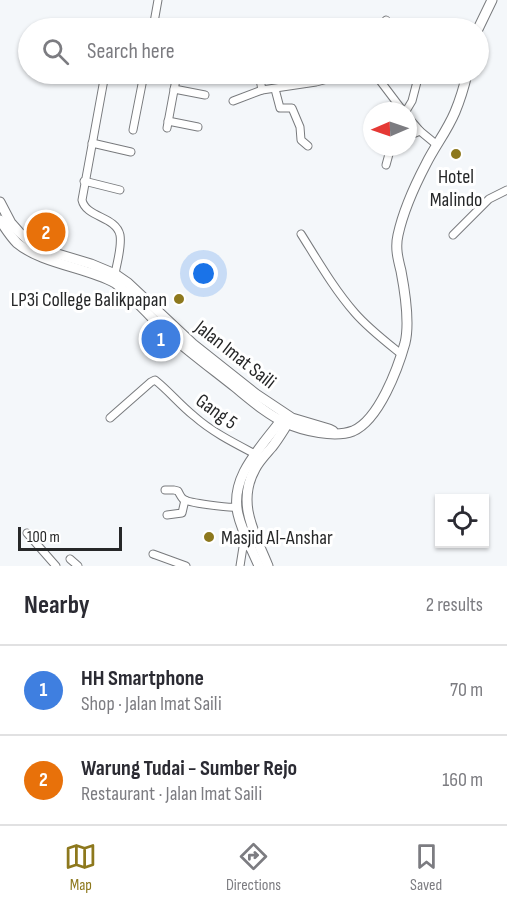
<!DOCTYPE html>
<html lang="en">
<head>
<meta charset="utf-8">
<style>
  body { margin:0; font-family:"Sofia Sans Condensed",sans-serif; background:#f2f2f3; color:#2b2b33 }
  .controls { position:absolute; right:18px; bottom:18px; display:grid; overflow:hidden; border-radius:0px; box-shadow:0 2px 4px #0004 }
  .controls button { width:54px; height:54px; display:grid; place-items:center; padding:0; border:0; border-bottom:2px solid #e1e1e2; background:#fff; color:#2b2b33; font:30px sans-serif }
  .compass { position:absolute; left:363px; top:102px; width:54px; height:54px; border-radius:50%; background:#fff; box-shadow:0 2px 4px #0004; rotate:268deg }
  .scale { position:absolute; left:18px; bottom:15px; width:104px; box-sizing:border-box; padding-left:6px; border:3px solid #262728; border-top:0; font-size:16px; line-height:21px; white-space:nowrap; color:#262728; -webkit-text-stroke:4px #fff; paint-order:stroke }
  .you { position:absolute; left:204px; top:274px; width:21px; height:21px; margin:-15px; border:4px solid #fff; border-radius:50%; background:#1a73e8; box-shadow:0 0 0 9px #1a73e833 }
  .badge { display:grid; place-items:center; width:39px; height:39px; border-radius:50%; background:#8d781d; color:#fff; font-size:20px; font-weight:700 }
  .pin { position:absolute; translate:-50% -50%; border:3px solid #fff; box-shadow:0 2px 6px #0006 }
  .list { margin:0; padding:0; list-style:none }
  h2 { display:flex; justify-content:space-between; align-items:center; height:78px; margin:0; padding:0 24px; font-size:26px }
  h2 small { font-size:20px; font-weight:400; color:#7c7c81 }
  .list li { display:grid; grid-template-columns:39px 1fr auto; gap:18px; align-items:center; box-sizing:border-box; height:90px; padding:0 24px; border-top:2px solid #e1e1e2 }
  .list b { display:block; font-size:22px; white-space:nowrap }
  .list p { margin:0; font-size:20px; white-space:nowrap; color:#7c7c81 }
  .list em { font-size:20px; font-style:normal; color:#7c7c81 }
  .icon { flex:none; width:33px; height:33px; fill:none; stroke:currentColor; stroke-width:2; stroke-linecap:round; stroke-linejoin:round }
  .map { position:relative; flex:none; width:507px; height:566px; overflow:hidden }
  .search { position:absolute; background:#fff; box-shadow:0 2px 4px #0004; left:18px; right:18px; top:18px; height:66px; display:flex; align-items:center; gap:15px; box-sizing:border-box; padding:0 21px; border-radius:33px; color:#7c7c81; font-size:22px }
  .sheet { height:258px; background:#fff }
  nav { display:flex; justify-content:space-around; align-items:center; box-sizing:border-box; height:84px; border-top:2px solid #e1e1e2; background:#fff; font-size:16px; color:#7c7c81 }
  nav a { display:grid; justify-items:center; gap:3px }
  nav .on { color:#8d781d }
  .map>svg:first-child { display:block }
  .lines { fill:none; stroke-linecap:round; stroke-linejoin:round }
  .street-casing { stroke:#787a7d; stroke-width:9 }
  .secondary-casing { stroke:#787a7d; stroke-width:11 }
  .street { stroke:#fff; stroke-width:7 }
  .secondary { stroke:#fff; stroke-width:9 }
  .poi-dot { fill:#8d781d; stroke:#fff; stroke-width:2 }
  .labels { text-anchor:middle; stroke-width:6; stroke-linejoin:round; paint-order:stroke }
  .poi-label { font-size:20px; fill:#262728; stroke:#fff }
  .street-label { font-size:20px; fill:#262728; stroke:#fff }
</style>
</head>
<body>
<div class="map">
<svg width="507" height="566" viewBox="0 0 507 566">
  <rect width="100%" height="100%" fill="#f4f7fa"/>
  <g class="lines">
    <defs>
      <g id="street">
        <polyline points="113,28 114,25"/>
        <polyline points="153,28 158,0"/>
        <polyline points="384,28 386,20"/>
        <path d="M105,74L82,200C86,218 116,216 120,235C122,247 117,262 115,274"/>
        <polyline points="259,74 262,90"/>
        <polyline points="375,74 403,111"/>
        <polyline points="174,89 205,95"/>
        <polyline points="275,89 280,108 292,108 300,127 301,140 308,146"/>
        <polyline points="233,101 262,90 316,82 347,74"/>
        <polyline points="406,111 412,101 419,74"/>
        <polyline points="408,117 420,131 437,145"/>
        <polyline points="168,121 198,127"/>
        <polyline points="167,128 177,74"/>
        <polyline points="133,130 144,74"/>
        <polyline points="408,136 420,131"/>
        <polyline points="92,143 131,152"/>
        <polyline points="386,165 389,154 392,147"/>
        <polyline points="84,181 120,190"/>
        <path d="M301,234C318,261 334,289 355,313C368,328 385,341 401,354"/>
        <polyline points="453,235 489,199 507,190"/>
        <path d="M110,418L151,382L155,380C169,391 180,405 194,416C212,432 234,443 255,454"/>
        <path d="M165,490H174L178,491C179,493 181,497 183,499C188,503 229,508 237,507"/>
        <polyline points="167,515 182,513 185,500"/>
        <polyline points="27,533 56,566"/>
        <polyline points="153,554 186,566"/>
        <polyline points="70,559 78,566"/>
        <polyline points="240,566 243,547 249,544"/>
      </g>
      <g id="secondary">
        <polyline points="478,29 492,0"/>
        <polyline points="0,202 11,223 19,232 29,241 51,252 91,264 115,274 128,283 193,344 256,394 292,418 329,429 333,431"/>
        <path d="M0,220C5,228 10,236 17,243C42,264 86,267 115,283C133,297 148,314 164,330C187,350 211,368 235,387C251,400 268,415 286,423C303,431 335,438 353,431C379,420 398,368 405,343C410,323 405,292 401,271C398,259 395,248 398,235C403,212 415,185 426,164C435,146 447,131 455,112C460,100 464,87 467,74"/>
        <path d="M259,566C252,549 242,532 238,514C229,475 264,445 284,416"/>
        <path d="M268,566C255,534 236,503 255,469C259,461 266,454 272,447C279,438 284,429 290,420"/>
      </g>
    </defs>
    <use href="#street" class="street-casing"/>
    <use href="#secondary" class="secondary-casing"/>
    <use href="#street" class="street"/>
    <use href="#secondary" class="secondary"/>
  </g>
  <g class="poi-dot">
    <circle cx="456" cy="154" r="6"/>
    <circle cx="179" cy="299" r="6"/>
    <circle cx="209" cy="537" r="6"/>
  </g>
  <g class="labels">
    <g class="poi-label">
      <text x="456" y="183">Hotel<tspan x="456" dy="23">Malindo</tspan></text>
      <text x="167" y="306" text-anchor="end">LP3i College Balikpapan</text>
      <text x="221" y="544" text-anchor="start">Masjid Al-Anshar</text>
    </g>
    <g class="street-label">
      <text transform="translate(236 354) rotate(38)" y="7">Jalan Imat Saili</text>
      <text transform="translate(217 411) rotate(36)" y="7">Gang 5</text>
    </g>
  </g>
</svg>
<div class="controls">
<button><svg class="icon" aria-label="locate" viewBox="0 0 24 24"><circle cx="12" cy="12" r="6"/><path d="M12 2v4M12 18v4M2 12h4M18 12h4"/></svg></button>
</div>
<svg class="compass" viewBox="-18 -18 36 36"><path d="M0-13l5 13h-10z" fill="#e53935"/><path d="M0 13l5-13h-10z" fill="#7c7c81"/></svg>
<div class="scale">100 m</div>
<div class="you"></div>
<div class="pin badge" style="left:161px;top:339px;background:#3f7fe0">1</div>
<div class="pin badge" style="left:46px;top:232px;background:#e8710a">2</div>
<div class="search"><svg class="icon" aria-label="search" viewBox="0 0 24 24"><circle cx="10" cy="10" r="6"/><path d="M15 15l6 6"/></svg>Search here</div>
</div>
<section class="sheet">
<h2>Nearby<small>2 results</small></h2>
<ul class="list">
<li><span class="badge" style="background:#3f7fe0">1</span><div><b>HH Smartphone</b><p>Shop · Jalan Imat Saili</p></div><em>70 m</em></li>
<li><span class="badge" style="background:#e8710a">2</span><div><b>Warung Tudai - Sumber Rejo</b><p>Restaurant · Jalan Imat Saili</p></div><em>160 m</em></li>
</ul>
</section>
<nav>
<a class="on"><svg class="icon" aria-label="map" viewBox="0 0 24 24"><path d="M3 6l6-2 6 2 6-2v14l-6 2-6-2-6 2zM9 4v14M15 6v14"/></svg>Map</a>
<a><svg class="icon" aria-label="directions" viewBox="0 0 24 24"><path d="M12 3l9 9-9 9-9-9zM9 14v-3h6M13 9l2 2-2 2"/></svg>Directions</a>
<a><svg class="icon" aria-label="saved" viewBox="0 0 24 24"><path d="M7 4h10v16l-5-4-5 4z"/></svg>Saved</a>
</nav>
</body>
</html>
